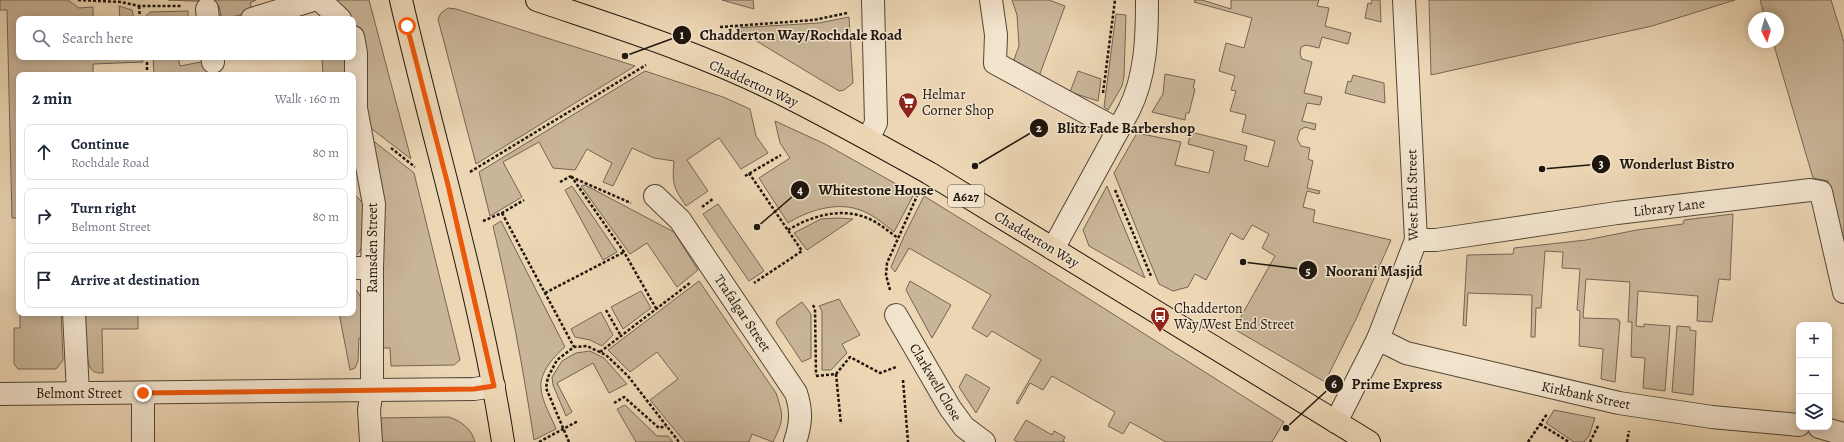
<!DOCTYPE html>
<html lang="en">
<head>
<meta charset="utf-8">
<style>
  body { margin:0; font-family:Alegreya,serif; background:#f6f6f7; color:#1f2937 }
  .controls { position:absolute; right:12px; bottom:12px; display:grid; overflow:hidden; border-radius:8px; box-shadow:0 2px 10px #0003 }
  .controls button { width:36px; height:36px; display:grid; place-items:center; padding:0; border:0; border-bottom:1px solid #e0e1e3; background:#fff; color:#1f2937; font:20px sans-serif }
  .compass { position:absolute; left:1748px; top:12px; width:36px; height:36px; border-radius:50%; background:#fff; box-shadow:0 2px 10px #0003; rotate:175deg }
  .stop { position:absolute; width:12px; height:12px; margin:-9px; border:3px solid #ea580c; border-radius:50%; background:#fff }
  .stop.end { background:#ea580c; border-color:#fff; box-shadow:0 1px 4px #0008 }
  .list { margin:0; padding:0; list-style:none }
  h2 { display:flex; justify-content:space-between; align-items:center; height:52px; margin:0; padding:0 16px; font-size:17px }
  h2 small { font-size:13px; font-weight:400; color:#747a83 }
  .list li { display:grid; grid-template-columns:26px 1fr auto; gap:12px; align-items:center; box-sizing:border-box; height:56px; margin:0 8px 8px; padding:0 8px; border:1px solid #e0e1e3; border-radius:8px }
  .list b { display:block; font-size:15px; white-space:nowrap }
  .list p { margin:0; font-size:13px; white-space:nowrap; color:#747a83 }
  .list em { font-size:13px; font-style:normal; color:#747a83 }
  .icon { flex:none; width:22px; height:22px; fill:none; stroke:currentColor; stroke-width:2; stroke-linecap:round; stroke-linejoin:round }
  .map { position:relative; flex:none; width:1844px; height:442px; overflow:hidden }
  .search { position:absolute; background:#fff; box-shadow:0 2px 10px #0003; left:16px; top:16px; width:340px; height:44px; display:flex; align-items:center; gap:10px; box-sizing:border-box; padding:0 14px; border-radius:8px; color:#747a83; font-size:15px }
  .panel { position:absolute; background:#fff; box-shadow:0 2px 10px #0003; left:16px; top:72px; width:340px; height:244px; border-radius:8px }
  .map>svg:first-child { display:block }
  .green { fill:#c9b598; stroke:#746652 }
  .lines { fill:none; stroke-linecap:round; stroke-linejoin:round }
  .minor-casing { stroke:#524637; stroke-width:24 }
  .major-casing { stroke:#1e160d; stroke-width:24 }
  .path { stroke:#1e160d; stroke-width:2.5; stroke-dasharray:3 2; stroke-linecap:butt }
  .minor { stroke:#f3e4ce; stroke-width:22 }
  .major { stroke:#ecd6b4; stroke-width:22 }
  .route { stroke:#ea580c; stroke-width:5 }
  .labels { text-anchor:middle; stroke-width:3; stroke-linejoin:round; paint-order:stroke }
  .shield { fill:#f3e4ce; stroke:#5e5447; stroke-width:1 }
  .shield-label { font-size:13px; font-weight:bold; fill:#1e160d }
  .street-label { font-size:14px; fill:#1e160d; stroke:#f3e4ce }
  .poi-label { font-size:14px; fill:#1e160d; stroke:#f3e4ce; text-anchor:start }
  .leader { fill:none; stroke:#1e160d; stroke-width:1.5 }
  .callout-dot { fill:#1e160d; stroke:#f3e4ce; stroke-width:1.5 }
  .mark-label { font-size:12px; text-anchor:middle; font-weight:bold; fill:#fff }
  .callout-label { font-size:15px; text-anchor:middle; font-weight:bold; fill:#1e160d; stroke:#f3e4ce; stroke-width:3; stroke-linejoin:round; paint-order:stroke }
</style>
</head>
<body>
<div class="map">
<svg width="1844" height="442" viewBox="0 0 1844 442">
  <rect width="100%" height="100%" fill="#ecd6b4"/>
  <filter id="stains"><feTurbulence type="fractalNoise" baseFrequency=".005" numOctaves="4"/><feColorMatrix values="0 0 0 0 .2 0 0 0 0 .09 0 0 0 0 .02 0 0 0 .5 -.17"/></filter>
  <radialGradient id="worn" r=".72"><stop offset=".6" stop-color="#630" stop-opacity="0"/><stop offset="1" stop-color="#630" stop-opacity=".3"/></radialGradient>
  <g class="green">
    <polygon points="0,0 68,0 79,8 93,7 93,19 19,19 19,57 142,57 143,62 93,64 93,75 19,75 19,218 12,218 7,10 0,10"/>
    <polygon points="168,0 256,0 250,3 253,12 227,18 221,16 219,6 215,2"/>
    <polygon points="333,0 369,0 411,159 364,123 363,39 353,19"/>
    <polygon points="722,0 753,0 754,9"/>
    <polygon points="1012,0 1049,0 1065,6 1038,79 1012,65 1019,46 1017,15"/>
    <polygon points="1195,0 1202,0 1231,9 1231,0 1319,0 1317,6 1329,8 1325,26 1351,33 1348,44 1322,37 1319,48 1306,45 1301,47 1300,54 1302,59 1312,62 1304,93 1322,97 1320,105 1307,103 1302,121 1316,124 1315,130 1305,127 1300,130 1297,139 1301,146 1310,148 1308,159 1313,161 1307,188 1320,191 1319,194 1307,191 1303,207 1315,210 1313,222 1391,240 1357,317 1325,382 1234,329 1275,256 1262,248 1269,234 1252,225 1243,240 1231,233 1206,280 1195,274 1188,287 1173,291 1159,284 1114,173 1137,133 1181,142 1175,165 1209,173 1214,151 1188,144 1191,132 1247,146 1244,160 1268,167 1275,141 1242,132 1246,115 1230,111 1236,91 1231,90 1235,76 1219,71 1226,43 1244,48 1252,18 1194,2"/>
    <polygon points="1372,0 1380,0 1381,22 1365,18 1368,3 1371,4"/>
    <polygon points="1429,0 1735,0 1652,26 1431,75"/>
    <polygon points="1760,0 1831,0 1844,42 1844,248 1828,181 1813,178 1773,42 1778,42 1778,18 1765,18"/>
    <polygon points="119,6 132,10 134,19 120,19"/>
    <polygon points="448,8 456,9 635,66 476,164 438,19 441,13"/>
    <polygon points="188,11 188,17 184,19 143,19 150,12"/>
    <polygon points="1116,14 1126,15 1124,76 1122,86 1108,110 1104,107"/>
    <polygon points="849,17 853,83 844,90 839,91 735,28 819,23"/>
    <path d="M153,57H178L180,66L201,62C212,77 212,71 225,75H154Z"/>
    <polygon points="322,57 345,57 345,75 323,75"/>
    <path d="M645,71L723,97L750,109L756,136L768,153L741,169L719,138L687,160L708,191L686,206C673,187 672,183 674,161L654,158L632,148L613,186L603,182L612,163L587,149L575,170L553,168L539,142L503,162L522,197L490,216L479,172Z"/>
    <polygon points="1078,71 1101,79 1098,101 1070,92"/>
    <polygon points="1165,74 1195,80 1193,88 1195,89 1189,113 1186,113 1185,120 1152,112 1163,94"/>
    <polygon points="1353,75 1384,83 1385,103 1345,93 1348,81 1351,82"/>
    <path d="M775,121L825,144L914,194L894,232C883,223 871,213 857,209C835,202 807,211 788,223L759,178L790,158L780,143Z"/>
    <polygon points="366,135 414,173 460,360 454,365 391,366 390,348 383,348"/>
    <polygon points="585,185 674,232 698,270 677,287 647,243 630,254 581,186"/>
    <polygon points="572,186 617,252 603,260 565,190"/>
    <polygon points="1107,186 1145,278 1089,246 1083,230"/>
    <path d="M355,195L366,206C365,221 368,250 353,257V196Z"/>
    <polygon points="924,196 1021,256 1284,422 1272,442 1166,442 1130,422 1123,434 1108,426 1115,412 1052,376 1043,390 1030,383 1018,404 1016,403 1041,360 992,331 987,337 972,328 991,295 909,248 895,272 891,267 905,234"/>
    <polygon points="718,204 764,271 749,281 703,214"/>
    <polygon points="1733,214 1730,280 1719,279 1712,322 1697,321 1698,296 1638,291 1636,326 1644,327 1644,324 1670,326 1665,391 1643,388 1645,358 1631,357 1632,322 1628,322 1630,282 1586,279 1583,318 1618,319 1618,321 1620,321 1615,382 1601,379 1603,349 1579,346 1580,311 1577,310 1580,269 1562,268 1563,252 1545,251 1541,308 1536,308 1535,337 1531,337 1532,295 1468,293 1466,326 1463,325 1467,255 1513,254 1514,248 1586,240 1637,230 1683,224 1684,220"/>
    <polygon points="838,218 853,219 807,250 794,233 821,219"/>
    <path d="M501,221L565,347C555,355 539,373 541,388C542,402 551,416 556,429L534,440C523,368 510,297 493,226Z"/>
    <path d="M699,281L776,393C784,417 784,419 773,442L752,434L749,442H685L650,400L678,379L657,352L630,372L608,350Z"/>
    <polygon points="910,281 951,305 932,338 906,290"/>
    <path d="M353,287C367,298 363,322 364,338H359L358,361L355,368L350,370L339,313H353Z"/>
    <polygon points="641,291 651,308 623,329 611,307"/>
    <polygon points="839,299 860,335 842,344 847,353 831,370 822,370 822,311 819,306"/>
    <polygon points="802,302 811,314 811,358 802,362 776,323 778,319"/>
    <polygon points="601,312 613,335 602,346 590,340 575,337 571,329"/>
    <polygon points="20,313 61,313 63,360 56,369 18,369 14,364 14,328 20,328"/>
    <path d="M86,313H138V329H102L103,373C98,373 94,373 91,369C85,360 85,324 86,313Z"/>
    <polygon points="1677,326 1690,327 1690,330 1696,331 1693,395 1672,392"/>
    <polygon points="590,351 604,358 627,384 609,393 593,363 557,383 572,412 566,416 553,385 552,377 562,361 576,353"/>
    <polygon points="966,374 990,388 976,413 959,387"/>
    <polygon points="625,405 657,436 668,436 673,442 636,442 617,409"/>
    <polygon points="1554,410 1595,418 1589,436 1584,442 1574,442 1546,423"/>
    <path d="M449,417C461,421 472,429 475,442H379L376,418Z"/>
    <polygon points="1026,420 1052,435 1054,431 1065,437 1063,441 1065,442 1018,442 1014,440"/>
  </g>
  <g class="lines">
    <defs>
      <g id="minor">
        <polyline points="320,0 340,19"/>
        <polyline points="991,0 996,35 995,63 1118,130"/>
        <polyline points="207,9 208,19"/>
        <polyline points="252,19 313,0"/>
        <polyline points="353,37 356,53 356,108 374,204 372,268 372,389 369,410 371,442"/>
        <polyline points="212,57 213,62"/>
        <polyline points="868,139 876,123 873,0"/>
        <path d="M655,196L680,220L796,393C802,411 801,424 795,442"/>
        <polyline points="1416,240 1436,240 1617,213 1810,190 1821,192 1844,292"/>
        <path d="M1053,249L1129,110C1146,76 1147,38 1147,0"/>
        <polyline points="353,268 372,268"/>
        <polyline points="74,313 78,393"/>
        <polyline points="896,315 950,408 964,427 984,442"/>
        <polyline points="1378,339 1406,353 1619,403 1712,417 1799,425"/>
        <polyline points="143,393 143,442"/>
        <polyline points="0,394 474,389 494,386"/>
        <polyline points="1336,422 1378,339 1416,240 1404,0"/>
        <polyline points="1819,427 1840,433 1844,436"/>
      </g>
      <g id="major">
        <path d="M401,0C435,147 480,292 503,442"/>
        <path d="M537,0C616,27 697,52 772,89C825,115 877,144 929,173L1369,442"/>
      </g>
    </defs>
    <use href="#minor" class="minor-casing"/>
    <use href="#major" class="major-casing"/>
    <g class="path">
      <polyline points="78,0 121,2 139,6 181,6"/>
      <polyline points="139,6 140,19"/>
      <polyline points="720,27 814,20 847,13"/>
      <polyline points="147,57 147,75"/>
      <polyline points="1103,93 1115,0"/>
      <polyline points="391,148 415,167"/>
      <polyline points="470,172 646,65"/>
      <polyline points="749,173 802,251 754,283"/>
      <polyline points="571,176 624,252 657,310"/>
      <polyline points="745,176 781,155"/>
      <polyline points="571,177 631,203"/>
      <polyline points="560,182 571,176"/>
      <polyline points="1115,190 1151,276"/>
      <polyline points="702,207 714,198"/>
      <polyline points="502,213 574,347"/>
      <polyline points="483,221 502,213 524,200"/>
      <path d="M788,230C811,216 841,207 867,218C878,222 889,232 898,238"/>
      <polyline points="890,290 886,275 887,263 917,196"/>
      <polyline points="545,293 624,252"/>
      <polyline points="813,305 815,309 816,375"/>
      <polyline points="606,310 621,336"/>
      <polyline points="600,352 690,283"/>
      <polyline points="836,374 841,424"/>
      <polyline points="816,376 836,374 850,357 880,373 896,367"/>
      <polyline points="903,380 908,442"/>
      <polyline points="614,403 624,397 659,428 666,426"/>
      <polyline points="1540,424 1569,442"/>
      <polyline points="539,442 578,421"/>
      <polyline points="569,442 546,388 548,377 557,360 574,347 587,346 606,355 628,376 679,442"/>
      <polyline points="1528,442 1547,414"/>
      <polyline points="1590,442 1598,426"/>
      <polyline points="1627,442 1629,431"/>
    </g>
    <use href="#minor" class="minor"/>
    <use href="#major" class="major"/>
  </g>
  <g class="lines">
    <polyline class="route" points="143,393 474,389 494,386 448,185 407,26"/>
  </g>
  <defs>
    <symbol id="supermarket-pin" viewBox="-11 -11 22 30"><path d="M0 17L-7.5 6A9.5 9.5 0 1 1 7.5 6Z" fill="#8f2418" stroke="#f3e4ce"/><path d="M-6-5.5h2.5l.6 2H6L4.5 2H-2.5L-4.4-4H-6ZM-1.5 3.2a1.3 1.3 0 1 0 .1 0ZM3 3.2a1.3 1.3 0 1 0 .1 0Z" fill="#fff"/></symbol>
    <symbol id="bus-pin" viewBox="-11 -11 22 30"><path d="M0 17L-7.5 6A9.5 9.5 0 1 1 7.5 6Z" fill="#8f2418" stroke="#f3e4ce"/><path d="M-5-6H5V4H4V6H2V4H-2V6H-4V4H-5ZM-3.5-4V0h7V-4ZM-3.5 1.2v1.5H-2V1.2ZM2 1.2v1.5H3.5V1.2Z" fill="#fff"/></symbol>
  </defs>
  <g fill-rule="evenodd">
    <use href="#supermarket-pin" x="897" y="91" width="22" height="30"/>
    <use href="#bus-pin" x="1149" y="305" width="22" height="30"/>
  </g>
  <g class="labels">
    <rect class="shield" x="948" y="185" width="36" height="22" rx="3"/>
    <g class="shield-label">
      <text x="966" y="201">A627</text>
    </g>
    <g class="street-label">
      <text transform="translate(754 83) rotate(24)" y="5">Chadderton Way</text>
      <text transform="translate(1412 195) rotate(-91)" y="5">West End Street</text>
      <text transform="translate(1669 207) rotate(-7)" y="5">Library Lane</text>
      <text transform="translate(1037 239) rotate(31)" y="5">Chadderton Way</text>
      <text transform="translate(372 248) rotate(-90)" y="5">Ramsden Street</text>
      <text transform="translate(743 313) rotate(56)" y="5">Trafalgar Street</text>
      <text transform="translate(936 382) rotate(59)" y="5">Clarkwell Close</text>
      <text x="79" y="398">Belmont Street</text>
      <text transform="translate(1586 395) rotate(12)" y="5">Kirkbank Street</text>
    </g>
    <g class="poi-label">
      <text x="922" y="99">Helmar<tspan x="922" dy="16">Corner Shop</tspan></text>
      <text x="1174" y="313">Chadderton<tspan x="1174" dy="16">Way/West End Street</tspan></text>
    </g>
  </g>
  <path class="leader" d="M625 56L682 35M975 166L1039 128M1542 169L1601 164M757 227L800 190M1243 262L1308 270M1286 428L1334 384"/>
  <g class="callout-dot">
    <circle cx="625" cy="56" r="4"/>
    <circle cx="975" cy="166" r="4"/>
    <circle cx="1542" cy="169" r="4"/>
    <circle cx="757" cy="227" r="4"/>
    <circle cx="1243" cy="262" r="4"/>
    <circle cx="1286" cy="428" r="4"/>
    <circle cx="682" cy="35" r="10"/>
    <circle cx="1039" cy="128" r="10"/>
    <circle cx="1601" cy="164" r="10"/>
    <circle cx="800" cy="190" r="10"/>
    <circle cx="1308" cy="270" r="10"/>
    <circle cx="1334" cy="384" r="10"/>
  </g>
  <g class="mark-label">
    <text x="682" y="39">1</text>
    <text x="1039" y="132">2</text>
    <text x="1601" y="168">3</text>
    <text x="800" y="194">4</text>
    <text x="1308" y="275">5</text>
    <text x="1334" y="388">6</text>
  </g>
  <g class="callout-label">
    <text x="801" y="40">Chadderton Way/Rochdale Road</text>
    <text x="1126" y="133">Blitz Fade Barbershop</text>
    <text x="1677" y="169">Wonderlust Bistro</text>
    <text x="876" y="195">Whitestone House</text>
    <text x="1374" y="276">Noorani Masjid</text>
    <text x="1397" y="389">Prime Express</text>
  </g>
  <rect width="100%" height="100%" filter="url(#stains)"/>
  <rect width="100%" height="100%" fill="url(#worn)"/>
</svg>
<div class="controls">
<button>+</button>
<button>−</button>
<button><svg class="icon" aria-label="layers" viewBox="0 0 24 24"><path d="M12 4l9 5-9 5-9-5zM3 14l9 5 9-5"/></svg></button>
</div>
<svg class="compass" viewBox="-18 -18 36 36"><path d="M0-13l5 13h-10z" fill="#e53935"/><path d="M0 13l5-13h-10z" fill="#747a83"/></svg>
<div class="stop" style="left:407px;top:26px"></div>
<div class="stop end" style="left:143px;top:393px"></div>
<div class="search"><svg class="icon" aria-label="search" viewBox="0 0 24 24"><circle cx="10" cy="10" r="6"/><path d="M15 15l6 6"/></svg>Search here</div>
<section class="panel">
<h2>2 min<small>Walk · 160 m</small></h2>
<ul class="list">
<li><svg class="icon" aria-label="ahead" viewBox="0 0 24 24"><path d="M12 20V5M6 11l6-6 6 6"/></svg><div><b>Continue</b><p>Rochdale Road</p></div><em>80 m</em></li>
<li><svg class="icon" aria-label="right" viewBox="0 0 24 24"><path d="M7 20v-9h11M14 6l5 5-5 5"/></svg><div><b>Turn right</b><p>Belmont Street</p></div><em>80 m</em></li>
<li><svg class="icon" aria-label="arrive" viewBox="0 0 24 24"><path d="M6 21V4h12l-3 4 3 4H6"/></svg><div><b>Arrive at destination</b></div></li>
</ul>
</section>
</div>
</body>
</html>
